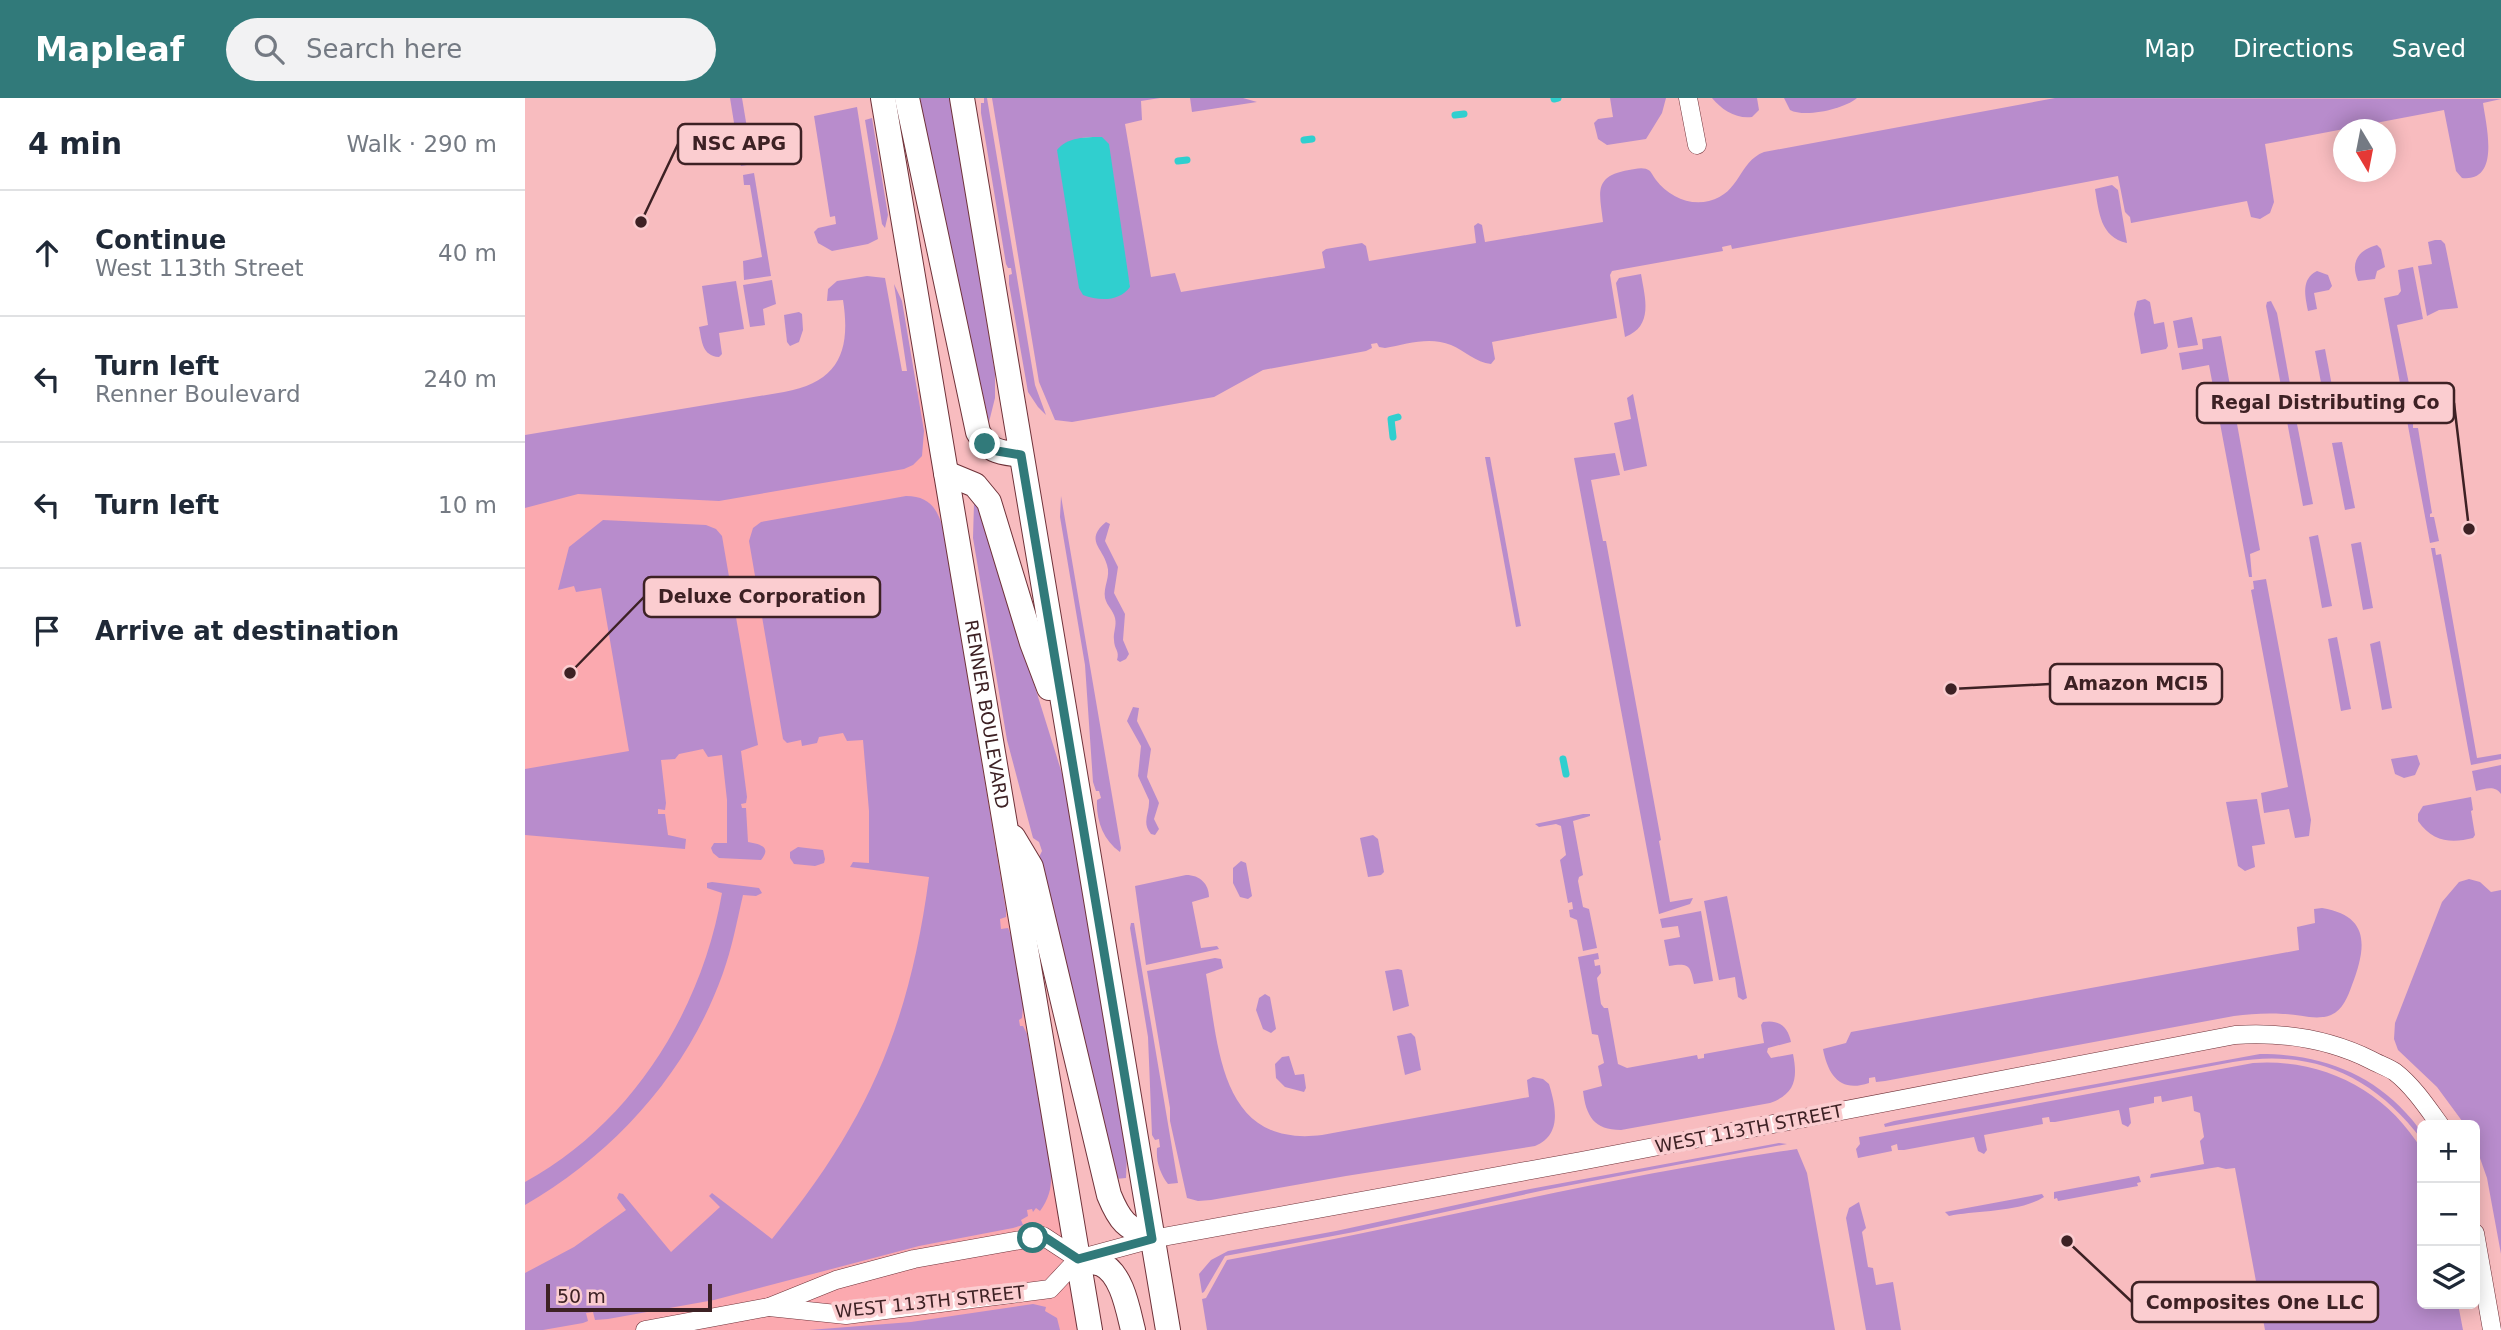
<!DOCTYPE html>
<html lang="en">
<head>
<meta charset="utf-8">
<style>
  body { margin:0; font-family:"DejaVu Sans",sans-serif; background:#f2f2f3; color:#1f2937 }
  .controls { position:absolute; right:21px; bottom:21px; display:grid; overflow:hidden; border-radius:10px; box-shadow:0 4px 18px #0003 }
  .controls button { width:63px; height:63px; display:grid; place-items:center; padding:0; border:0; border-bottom:2px solid #e0e1e3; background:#fff; color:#1f2937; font:35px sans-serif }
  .compass { position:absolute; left:1808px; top:21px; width:63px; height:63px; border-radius:50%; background:#fff; box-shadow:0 4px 18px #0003; rotate:170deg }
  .scale { position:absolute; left:21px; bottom:18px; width:166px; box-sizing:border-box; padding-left:7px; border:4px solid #3d2124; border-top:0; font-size:19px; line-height:24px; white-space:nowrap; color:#3d2124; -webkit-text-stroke:5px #fbcdd0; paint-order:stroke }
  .stop { position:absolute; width:21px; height:21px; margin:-16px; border:5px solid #317a7a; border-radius:50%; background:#fff }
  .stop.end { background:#317a7a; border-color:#fff; box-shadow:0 2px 7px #0008 }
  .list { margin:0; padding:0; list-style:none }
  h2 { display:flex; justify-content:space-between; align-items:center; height:91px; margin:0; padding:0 28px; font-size:30px }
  h2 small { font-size:23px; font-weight:400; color:#747a83 }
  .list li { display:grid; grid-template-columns:46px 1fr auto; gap:21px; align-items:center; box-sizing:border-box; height:126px; padding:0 28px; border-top:2px solid #e0e1e3 }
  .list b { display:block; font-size:26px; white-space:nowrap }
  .list p { margin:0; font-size:23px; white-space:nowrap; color:#747a83 }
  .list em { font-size:23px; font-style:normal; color:#747a83 }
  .icon { flex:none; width:38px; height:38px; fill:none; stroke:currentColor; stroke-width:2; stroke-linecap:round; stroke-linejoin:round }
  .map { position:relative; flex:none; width:1976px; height:1232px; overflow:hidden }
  header { display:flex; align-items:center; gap:42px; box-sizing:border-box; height:98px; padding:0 35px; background:#317a7a; color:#fff }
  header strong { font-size:33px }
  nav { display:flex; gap:38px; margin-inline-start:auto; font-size:24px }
  .search { width:490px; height:63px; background:#f2f2f3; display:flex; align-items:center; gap:18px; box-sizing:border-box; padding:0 24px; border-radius:38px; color:#747a83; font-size:26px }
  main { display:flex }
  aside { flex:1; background:#fff }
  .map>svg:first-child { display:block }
  .built { fill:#fba9af }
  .green { fill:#b88ccc; fill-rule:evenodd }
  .water { fill:#30cfcf }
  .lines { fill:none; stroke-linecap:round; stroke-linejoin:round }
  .stream { stroke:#30cfcf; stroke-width:7 }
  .street-casing { stroke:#6f3239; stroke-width:19 }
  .secondary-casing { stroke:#6f3239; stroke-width:26 }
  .street { stroke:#fff; stroke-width:18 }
  .secondary { stroke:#fff; stroke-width:24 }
  .route { stroke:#317a7a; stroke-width:9 }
  .labels { text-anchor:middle; stroke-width:7; stroke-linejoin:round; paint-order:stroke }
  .street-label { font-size:18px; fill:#3d2124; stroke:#fbcdd0 }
  .leader { fill:none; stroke:#3d2124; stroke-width:2.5 }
  .callout-dot { fill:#3d2124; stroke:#fbcdd0; stroke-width:2.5 }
  .callout { fill:#fbcdd0; stroke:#3d2124; stroke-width:2.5 }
  .callout-label { font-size:19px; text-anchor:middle; font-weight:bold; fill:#3d2124 }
</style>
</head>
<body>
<header>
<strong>Mapleaf</strong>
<div class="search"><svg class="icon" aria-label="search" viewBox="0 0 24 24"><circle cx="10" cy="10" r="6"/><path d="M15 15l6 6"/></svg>Search here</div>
<nav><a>Map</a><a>Directions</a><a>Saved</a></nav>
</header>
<main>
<aside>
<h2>4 min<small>Walk · 290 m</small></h2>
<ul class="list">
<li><svg class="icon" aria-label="ahead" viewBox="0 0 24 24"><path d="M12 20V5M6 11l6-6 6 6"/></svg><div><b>Continue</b><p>West 113th Street</p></div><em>40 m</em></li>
<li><svg class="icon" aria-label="left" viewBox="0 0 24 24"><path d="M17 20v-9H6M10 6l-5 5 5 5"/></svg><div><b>Turn left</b><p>Renner Boulevard</p></div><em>240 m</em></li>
<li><svg class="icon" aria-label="left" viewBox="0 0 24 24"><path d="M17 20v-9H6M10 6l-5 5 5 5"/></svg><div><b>Turn left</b></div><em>10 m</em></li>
<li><svg class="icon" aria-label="arrive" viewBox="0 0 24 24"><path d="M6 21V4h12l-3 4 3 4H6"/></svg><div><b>Arrive at destination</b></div></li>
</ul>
</aside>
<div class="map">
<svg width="1976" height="1232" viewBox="0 0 1976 1232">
  <rect width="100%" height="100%" fill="#f8bcbf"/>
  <polygon class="built" points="407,291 565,1232 0,1232 0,361"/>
  <g class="green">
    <polygon points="205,0 217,0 228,66 216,68"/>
    <polygon points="390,0 425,0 470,275 470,300 464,324"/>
    <polygon points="459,0 462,0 510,287 521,317 513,309 503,294 484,186 484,177 487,176 486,170 483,170 481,166 456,15 456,5 459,5"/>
    <path d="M467,0H635L616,3L617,22L600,26L626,179L650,175L656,194L800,170L797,154L801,151L837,145L841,148L844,163L951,145L949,128L953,125L957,127L960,144L1078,124C1075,96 1067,78 1104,72C1110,71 1119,68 1125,73C1126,74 1130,81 1131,82C1143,98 1164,108 1184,103C1216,95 1213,64 1239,54L1530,0L1976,1L1958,5C1961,27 1976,84 1937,80L1931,73L1919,12L1740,46L1749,104L1745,115L1735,121L1726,119L1722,103L1606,125L1605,119L1600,114L1593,78L1207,151L1206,147L1197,149L1198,153L1087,173L1085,177L1092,220L967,244L970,261L966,266C951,265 939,252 926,247C905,238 881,246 860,250L854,249L852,245L846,246L847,250L841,253L738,272L689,299L547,324L530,322L514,284ZM567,39L605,188L556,40Z"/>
    <polygon points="665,0 718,0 732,4 667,14"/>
    <polygon points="1085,0 1141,0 1137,15 1121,41 1082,47 1073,41 1069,25 1073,21 1088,19"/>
    <path d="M1187,0H1232L1234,12L1227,19C1211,21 1197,12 1187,0Z"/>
    <path d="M1259,0H1332C1319,11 1280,20 1265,12Z"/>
    <polygon points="332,9 353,141 343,146 307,153 293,145 289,134 293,130 311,126 310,118 305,119 289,18"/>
    <polygon points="347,20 363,117 360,130 357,126 340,22"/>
    <polygon points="229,75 246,178 219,182 218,163 237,159 225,87 219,87 218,77"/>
    <path d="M1587,87L1593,92L1602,145C1575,139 1574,114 1570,91Z"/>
    <polygon points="1910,142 1916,142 1920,146 1933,210 1914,212 1902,218 1893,168 1907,166 1903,144"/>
    <path d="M1852,147L1856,151L1860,169L1852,173L1850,181L1833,183C1825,164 1833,152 1852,147Z"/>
    <polygon points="1888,169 1898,221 1872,227 1892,325 1888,326 1888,330 1893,330 1907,415 1905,416 1905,419 1909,419 1914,443 1905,445 1859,200 1873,197 1876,193 1873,172"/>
    <path d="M1792,173L1803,177L1807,188L1804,192L1789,195L1792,211L1783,213C1780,197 1776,181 1792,173Z"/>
    <path d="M1116,176C1120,200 1129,228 1100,239L1091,185L1094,180Z"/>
    <path d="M342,178L360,180L377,273H382L369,186L377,203L399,333L397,358L388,367L379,371L194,403L53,396L0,410V337L259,294C314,284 326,253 318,202L302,203L303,191L312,183Z"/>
    <polygon points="247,182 251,206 238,211 240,227 225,229 218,187"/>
    <path d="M211,183L219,231L194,235L197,256L194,259C177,258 177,243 174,229L183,227L177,188Z"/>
    <polygon points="1620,201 1625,204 1629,226 1639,224 1643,248 1641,251 1616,256 1609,216 1612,203"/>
    <polygon points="1746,203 1752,215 1765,286 1756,288 1741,208 1742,204"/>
    <polygon points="274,214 277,216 278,232 274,244 265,248 262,244 259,217"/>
    <polygon points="1667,219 1673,247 1653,250 1648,223"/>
    <polygon points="1696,238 1735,452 1725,456 1727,479 1724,479 1684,267 1657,272 1654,255 1678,251 1677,241"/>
    <polygon points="1800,251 1811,309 1801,311 1790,253"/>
    <polygon points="1108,296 1122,368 1099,373 1089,325 1106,321 1102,300"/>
    <polygon points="1770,316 1788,406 1778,408 1761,318"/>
    <polygon points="1817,344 1830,410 1820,412 1807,345"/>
    <polygon points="1090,355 1095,377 1066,382 1078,443 1081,443 1136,742 1134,743 1145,804 1168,800 1165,806 1134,816 1049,360"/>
    <polygon points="960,359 965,359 996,528 991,529"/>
    <path d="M381,398C404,398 412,410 418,430L481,812V819L475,821L476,831L483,830L487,840L498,908L497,920L494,922L495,928H498L502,936L526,1071C527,1088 525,1099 515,1113L511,1110L508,1114L507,1111L502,1112L503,1118L496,1122L498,1127L488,1130L394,1148L189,1202L83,1221L70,1222L68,1214L61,1215L63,1223L58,1225L18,1232H0V1175L49,1149L101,1112L92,1100L94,1095L98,1096L146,1154L195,1109L184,1098L187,1095L247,1141C342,1025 384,929 404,779L325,769L328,764L344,765V713L338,642L322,643L318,635L294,639L292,645L277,648L276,642L262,645L258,641L224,443L228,430L236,424Z"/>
    <path d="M536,398L596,750L595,754C578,742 571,722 572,702L576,700L574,693H571L568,684L560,567L535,419Z"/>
    <polygon points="449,405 453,406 539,682 602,1056 601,1080 590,1081 514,759 517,753 514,744 508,740 482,642 448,440"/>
    <path d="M78,422L181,427L191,431L197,438L233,647L216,653L222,699L221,705L216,706L217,710H221L223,744C235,746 247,749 236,762L194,760L188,755L186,750L189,745H202V702L197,657L183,659L178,651L154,656L150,661L136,662L141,705L140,712L133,711V716H140L143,737L161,741L160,751L0,737V671L104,653L76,490L51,494L49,488L33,492L44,449Z"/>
    <path d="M581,424L585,426L580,443L593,469L589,495L600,516L598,542L604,556L601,561L595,564L592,562C595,553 589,551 589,542C588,534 592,528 590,520C588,512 582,508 580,500C578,488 586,479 582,467C578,450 559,442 581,424Z"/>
    <polygon points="1793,437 1807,508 1797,510 1784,439"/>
    <polygon points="1836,444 1848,510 1838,512 1826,446"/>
    <polygon points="1906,450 1910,450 1911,457 1916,456 1952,660 1976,656 1976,661 1946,667"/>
    <polygon points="1741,481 1786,722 1784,738 1770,740 1764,711 1739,715 1736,695 1763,689 1726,492 1729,491 1728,483"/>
    <polygon points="1812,539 1826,611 1816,613 1803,541"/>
    <polygon points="1855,543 1867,610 1857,612 1845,546"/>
    <path d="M608,609L614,610L612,623L626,651L622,679L634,705L629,721L634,731L630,737L626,736C616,724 625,715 624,702L613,678L616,648L602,623Z"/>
    <polygon points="1892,657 1895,666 1890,677 1879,680 1870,676 1866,661"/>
    <path d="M1976,667V696C1970,687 1960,691 1951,693L1947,673Z"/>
    <path d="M1946,699L1948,712L1946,713L1950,737L1948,740C1928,745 1908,745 1893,723V716L1898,708Z"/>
    <polygon points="1732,701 1740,746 1727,748 1730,769 1720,773 1713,768 1701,704"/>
    <polygon points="1058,716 1065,716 1065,718 1048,723 1058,777 1054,779 1053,783 1058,809 1064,811 1072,850 1058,853 1052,822 1045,819 1044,812 1048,811 1047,804 1043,805 1035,762 1041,757 1036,728 1031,726 1014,729 1010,726"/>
    <polygon points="848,737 853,741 859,774 856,777 843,779 835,740"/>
    <polygon points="273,749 298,752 300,761 299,765 290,768 269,766 265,760 265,754"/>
    <polygon points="716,763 721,765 727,798 723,801 715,799 708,785 708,770"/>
    <path d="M661,777C675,777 684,786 684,799L667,804L676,850L692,848L694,851L621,867L610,788Z"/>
    <polygon points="1944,781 1955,784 1966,794 1976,792 1976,1156 1962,1080 1950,1046 1950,1027 1940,1027 1912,989 1873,952 1869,941 1870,925 1917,804 1934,784"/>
    <path d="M187,784L234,790L237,795L231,798L218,797C212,823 207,850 198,875C163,974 90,1055 0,1107V1084C107,1026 177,912 197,795L182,790V785Z"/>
    <polygon points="1202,798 1222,900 1218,902 1213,899 1210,879 1194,882 1179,803"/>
    <path d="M1797,810C1846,818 1841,850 1827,887C1823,898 1818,912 1806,917C1791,923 1773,916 1758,916C1741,915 1725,916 1709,918L1360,983L1351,984L1350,979L1344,980V985C1315,995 1303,977 1298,951L1321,945L1326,934L1774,852L1772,829L1790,825L1789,811Z"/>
    <path d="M1176,813L1188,883L1169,886C1165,867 1164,865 1144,868L1139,842L1155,839L1153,828L1137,830L1135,821Z"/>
    <path d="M606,825H609L653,1085L643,1086C635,1075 631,1064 632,1050L635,1049L634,1041L630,1042L627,1037L623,939L605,830Z"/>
    <path d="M1073,855L1074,861L1069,862L1070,868L1075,867L1076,875L1072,880L1076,906L1079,910H1083L1093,966L1102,970L1172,957L1173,961L1179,960V956L1239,945L1236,927L1238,924C1254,921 1263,929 1266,944L1243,950L1242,954L1246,960L1268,956C1273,981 1270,996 1245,1005L1096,1032C1069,1032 1061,1018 1058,993L1077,988L1073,968L1079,965L1073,937L1067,936L1053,859Z"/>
    <path d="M690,860L696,861L698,870L681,876C694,949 694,1050 797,1037L1004,999L1002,982L1008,979L1018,981L1024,986C1031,1009 1037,1037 1010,1048L821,1078L686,1102L673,1103L662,1100L645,1023V1010L622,873Z"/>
    <polygon points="873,871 877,872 884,908 868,913 860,873"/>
    <polygon points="740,896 745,899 751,931 746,935 738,931 731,912 734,900"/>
    <polygon points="886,935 890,939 896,972 880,977 872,938"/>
    <path d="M1735,956C1791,956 1843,973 1881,1015C1888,1023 1897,1031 1897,1042C1849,978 1788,950 1708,964L1360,1029L1359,1026L1369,1023Z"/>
    <polygon points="764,958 770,977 779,976 781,990 779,994 760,989 751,980 750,966 757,959"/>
    <path d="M1728,965C1797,960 1861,992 1897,1052V1206H1933L1938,1232H1740L1710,1070L1701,1071L1693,1069L1625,1080L1626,1076L1679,1066L1675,1043L1679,1039L1675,1015L1669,1013L1667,998L1637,1004L1636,998L1629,999V1005L1604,1010L1606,1025L1603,1029L1597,1026L1594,1012L1530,1024H1525L1524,1019L1517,1020L1518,1026L1459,1037L1462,1052L1459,1056L1453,1053L1449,1039L1379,1052H1373L1372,1046L1366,1048L1367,1053L1333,1060L1331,1051L1335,1046L1334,1039Z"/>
    <polygon points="1254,1045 1262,1046 1020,1092 829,1134 700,1158 679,1194 677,1195 674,1176 686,1162 703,1153 811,1133 1005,1091"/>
    <path d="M1272,1051L1282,1075L1310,1232H682L677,1201L681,1200L702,1162C892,1127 1080,1079 1272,1051Z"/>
    <polygon points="1614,1078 1616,1084 1612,1085 1613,1088 1533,1103 1532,1100 1529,1101 1529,1094"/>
    <path d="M1517,1096L1519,1099C1493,1115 1451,1112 1424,1118L1420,1114Z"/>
    <polygon points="1334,1104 1341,1130 1337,1134 1343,1169 1348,1170 1351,1187 1368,1184 1376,1232 1341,1232 1321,1120 1324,1110"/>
    <polygon points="508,1206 521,1209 520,1213 532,1220 535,1232 284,1232 386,1224"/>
  </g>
  <path class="water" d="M577,39L584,46L605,189C594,204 574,203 558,197L554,190L532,52C542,39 561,39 577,39Z"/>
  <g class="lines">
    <g class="stream">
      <polyline points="1029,1 1033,0"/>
      <polyline points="930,17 939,16"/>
      <polyline points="779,42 787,41"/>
      <polyline points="653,63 662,62"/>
      <polyline points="868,339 866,321 873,319"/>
      <polyline points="1038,661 1041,676"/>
    </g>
    <defs>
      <g id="street">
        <polyline points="1163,0 1172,47"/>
        <polyline points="1950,1135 1967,1232"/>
        <path d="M244,1209L321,1217L525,1191L553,1161L627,1141L1056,1063L1710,937C1757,934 1802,940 1846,962C1853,966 1863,969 1870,974C1888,988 1902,1009 1915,1027"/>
        <polyline points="120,1232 244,1209 311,1182 389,1161 518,1138 553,1161"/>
      </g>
      <g id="secondary">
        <path id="s1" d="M358,0L565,1232"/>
        <path d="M382,0L453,334C465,355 475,354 496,357"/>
        <polyline points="437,0 643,1232"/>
        <polyline points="421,375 450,387 464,404 507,545 524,590"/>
        <path d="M488,739L506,769L584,1097C595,1124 601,1129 627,1141"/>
        <path d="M553,1161C560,1163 569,1164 576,1166C597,1175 603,1212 608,1232"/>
      </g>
    </defs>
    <use href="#street" class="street-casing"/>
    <use href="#secondary" class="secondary-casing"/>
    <use href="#street" class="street"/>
    <use href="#secondary" class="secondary"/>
  </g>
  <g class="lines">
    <polyline class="route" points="460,346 472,353 496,357 627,1141 553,1161 518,1138 508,1140"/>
  </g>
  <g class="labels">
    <g class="street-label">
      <text dy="6" stroke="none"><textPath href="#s1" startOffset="625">RENNER BOULEVARD</textPath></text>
      <text transform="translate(1224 1031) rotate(-11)" y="6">WEST 113TH STREET</text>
      <text transform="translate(405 1204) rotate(-6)" y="6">WEST 113TH STREET</text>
    </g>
  </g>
  <path class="leader" d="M116 124L153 46M1944 431L1929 305M45 575L119 499M1426 591L1525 586M1542 1143L1607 1204"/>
  <g class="callout-dot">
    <circle cx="116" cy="124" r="7"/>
    <circle cx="1944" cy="431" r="7"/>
    <circle cx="45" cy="575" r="7"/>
    <circle cx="1426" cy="591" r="7"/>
    <circle cx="1542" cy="1143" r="7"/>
  </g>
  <g class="callout">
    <rect x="153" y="26" width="123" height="40" rx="7"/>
    <rect x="1672" y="285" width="257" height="40" rx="7"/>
    <rect x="119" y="479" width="236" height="40" rx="7"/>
    <rect x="1525" y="566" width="172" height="40" rx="7"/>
    <rect x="1607" y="1184" width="246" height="40" rx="7"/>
  </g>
  <g class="callout-label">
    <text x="214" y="52">NSC APG</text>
    <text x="1800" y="311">Regal Distributing Co</text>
    <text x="237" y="505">Deluxe Corporation</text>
    <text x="1611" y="592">Amazon MCI5</text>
    <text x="1730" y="1211">Composites One LLC</text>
  </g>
</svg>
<div class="controls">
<button>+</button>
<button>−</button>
<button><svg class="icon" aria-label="layers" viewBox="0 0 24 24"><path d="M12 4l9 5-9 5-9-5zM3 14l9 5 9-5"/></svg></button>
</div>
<svg class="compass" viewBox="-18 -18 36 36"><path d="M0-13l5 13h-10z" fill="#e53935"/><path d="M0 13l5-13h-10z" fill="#747a83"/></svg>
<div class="scale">50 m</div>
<div class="stop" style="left:508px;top:1140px"></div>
<div class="stop end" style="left:460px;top:346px"></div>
</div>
</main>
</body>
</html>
